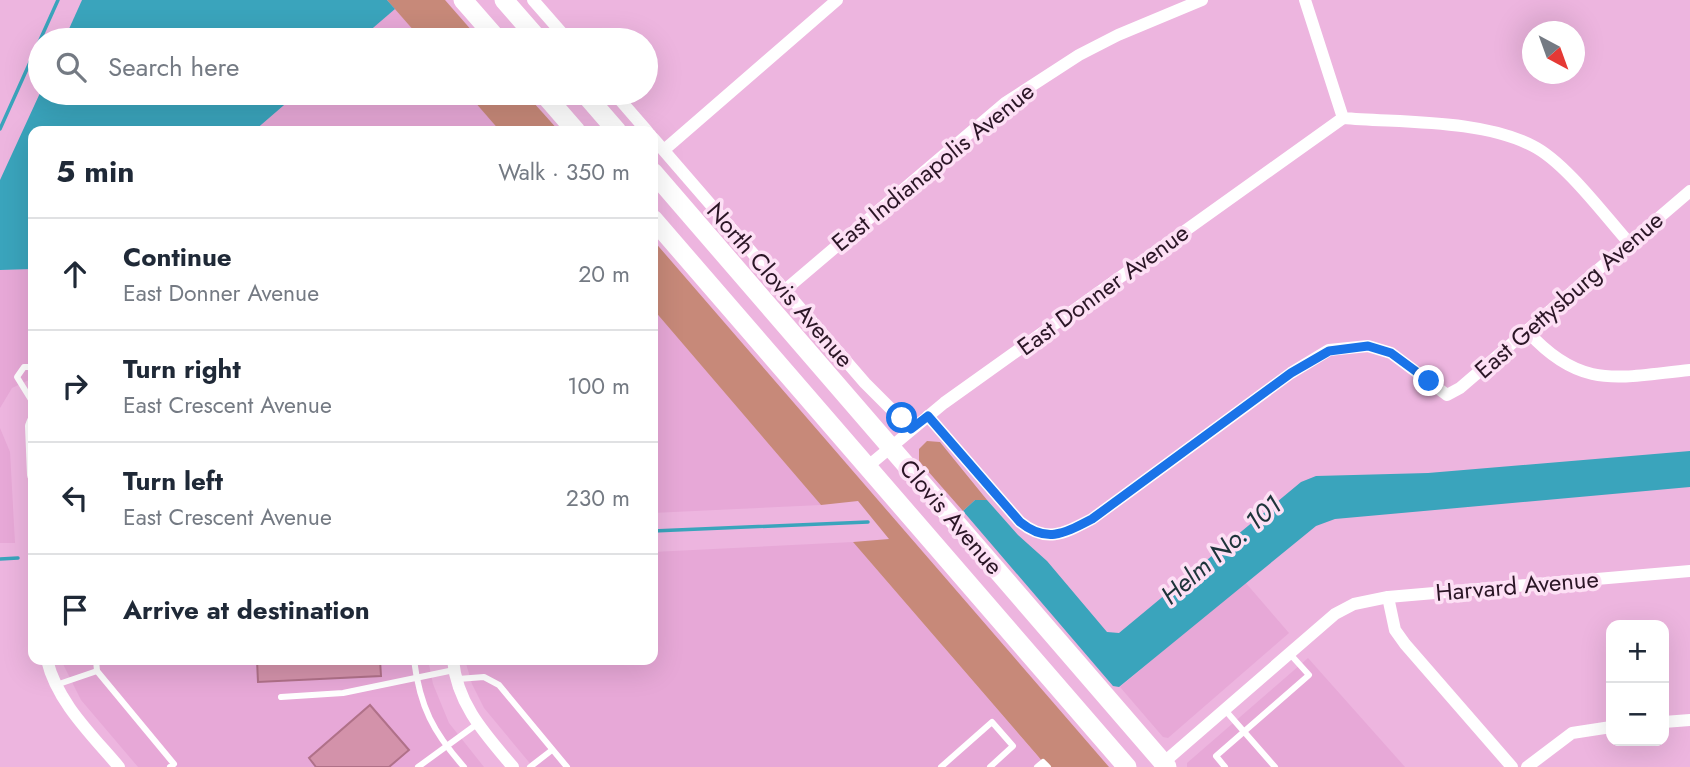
<!DOCTYPE html>
<html lang="en">
<head>
<meta charset="utf-8">
<style>
  body { margin:0; font-family:Jost,sans-serif; background:#f2f2f3; color:#1f2937 }
  .controls { position:absolute; right:21px; bottom:21px; display:grid; overflow:hidden; border-radius:14px; box-shadow:0 7px 28px #0002 }
  .controls button { width:63px; height:63px; display:grid; place-items:center; padding:0; border:0; border-bottom:2px solid #e0e1e3; background:#fff; color:#1f2937; font:35px sans-serif }
  .compass { position:absolute; left:1522px; top:21px; width:63px; height:63px; border-radius:50%; background:#fff; box-shadow:0 7px 28px #0002; rotate:139deg }
  .stop { position:absolute; width:21px; height:21px; margin:-16px; border:5px solid #1a73e8; border-radius:50%; background:#fff }
  .stop.end { background:#1a73e8; border-color:#fff; box-shadow:0 2px 7px #0008 }
  .list { margin:0; padding:0; list-style:none }
  h2 { display:flex; justify-content:space-between; align-items:center; height:91px; margin:0; padding:0 28px; font-size:30px }
  h2 small { font-size:23px; font-weight:400; color:#747a83 }
  .list li { display:grid; grid-template-columns:46px 1fr auto; gap:21px; align-items:center; box-sizing:border-box; height:112px; padding:0 28px; border-top:2px solid #e0e1e3 }
  .list b { display:block; font-size:26px; white-space:nowrap }
  .list p { margin:0; font-size:23px; white-space:nowrap; color:#747a83 }
  .list em { font-size:23px; font-style:normal; color:#747a83 }
  .icon { flex:none; width:38px; height:38px; fill:none; stroke:currentColor; stroke-width:2; stroke-linecap:round; stroke-linejoin:round }
  .map { position:relative; flex:none; width:1690px; height:767px; overflow:hidden }
  .search { position:absolute; background:#fff; box-shadow:0 7px 28px #0002; left:28px; top:28px; width:630px; height:77px; display:flex; align-items:center; gap:18px; box-sizing:border-box; padding:0 24px; border-radius:38px; color:#747a83; font-size:26px }
  .panel { position:absolute; background:#fff; box-shadow:0 7px 28px #0002; left:28px; top:126px; width:630px; height:539px; border-radius:14px }
  .map>svg:first-child { display:block }
  .built { fill:#e7a8d7 }
  .green { fill:#c78979 }
  .water { fill:#3aa4bc }
  .lines { fill:none; stroke-linecap:round; stroke-linejoin:round }
  .stream { stroke:#3aa4bc; stroke-width:3.5 }
  .building { fill:#d392aa; stroke:#b07189; stroke-width:2 }
  .lane { stroke:#fff; stroke-width:6 }
  .street { stroke:#fff; stroke-width:12 }
  .primary { stroke:#fff; stroke-width:19 }
  .route { stroke:#1a73e8; stroke-width:9 }
  .labels { text-anchor:middle; stroke-width:7; stroke-linejoin:round; paint-order:stroke }
  .street-label { font-size:24px; fill:#2b1626; stroke:#fde0f5 }
  .water-label { font-size:26px; font-style:italic; fill:#1d343a; stroke:#fde0f5 }
</style>
</head>
<body>
<div class="map">
<svg width="1690" height="767" viewBox="0 0 1690 767">
  <rect width="100%" height="100%" fill="#edb5df"/>
  <g class="built">
    <polygon points="395,9 422,40 359,40"/>
    <polygon points="298,93 467,93 500,131 254,131"/>
    <polygon points="33,269 33,378 12,388 0,408 0,270"/>
    <polygon points="653,309 821,505 653,513"/>
    <polygon points="0,428 10,452 15,543 0,543"/>
    <polygon points="853,542 1047,767 533,767 484,708 472,684 465,660 653,660 653,552"/>
    <polygon points="1245,582 1289,633 1168,738 1163,737 1120,687"/>
    <polygon points="1308,658 1405,767 1187,767 1187,763"/>
    <polygon points="61,660 428,660 433,684 449,723 484,767 138,767 81,700"/>
  </g>
  <g class="green">
    <polygon points="387,0 445,0 480,40 422,40"/>
    <polygon points="467,93 525,93 559,131 500,131"/>
    <polygon points="653,240 1109,767 1047,767 1037,755 853,542 889,539 858,501 821,505 653,309"/>
    <polygon points="927,441 940,442 987,500 975,500 963,511 919,461 919,449"/>
  </g>
  <g class="water">
    <polygon points="82,0 387,0 395,9 359,40 64,40"/>
    <polygon points="40,93 298,93 254,131 33,131 33,269 0,270 0,180"/>
    <polygon points="1690,451 1690,487 1335,519 1316,526 1119,687 1113,686 963,511 975,500 987,500 1018,535 1047,561 1107,632 1119,633 1301,482 1316,476 1428,473"/>
  </g>
  <g class="lines">
    <g class="stream">
      <polyline points="0,129 58,0"/>
      <polyline points="653,531 868,522"/>
      <polyline points="0,559 18,558"/>
    </g>
  </g>
  <g class="building">
    <polygon points="257,660 380,660 381,676 258,682"/>
    <polygon points="370,705 409,750 389,767 316,767 309,758"/>
  </g>
  <g class="lines">
    <g class="lane">
      <polyline points="33,367 24,367 17,377 33,403"/>
      <polyline points="96,660 97,671 174,764 170,767"/>
      <path d="M414,660C420,707 433,732 464,767"/>
      <polyline points="458,679 484,677 499,685 567,767"/>
      <polyline points="56,685 97,671"/>
      <polyline points="281,697 343,693 454,670"/>
      <polyline points="1225,710 1275,767"/>
      <polyline points="418,767 477,724"/>
      <polyline points="530,767 552,750"/>
      <polyline points="941,767 992,722 1013,746 990,767"/>
      <polyline points="1037,767 1043,762 1048,767"/>
      <polyline points="1225,767 1216,756 1309,675 1290,654"/>
    </g>
    <g class="street">
      <polyline points="533,0 568,40"/>
      <path d="M1305,0L1343,118C1401,123 1481,119 1533,146C1565,162 1605,216 1630,244"/>
      <polyline points="614,93 647,131"/>
      <polyline points="653,138 865,383 911,429"/>
      <polyline points="664,150 837,0"/>
      <polyline points="785,290 1005,103 1079,55 1118,35 1202,0"/>
      <path d="M1527,331C1581,391 1618,377 1690,370"/>
      <path d="M928,416L1020,522C1047,544 1065,533 1092,519L1291,373L1329,350L1368,346L1391,353L1447,395L1460,388L1690,191"/>
      <polyline points="33,421 31,426 33,475"/>
      <polyline points="867,467 944,403 1343,118"/>
      <polyline points="1388,597 1395,630 1405,644 1512,767"/>
      <path d="M47,660C57,702 92,735 119,767"/>
      <path d="M453,660C457,704 485,734 513,767"/>
      <polyline points="1664,722 1690,720"/>
      <polyline points="1163,763 1335,614 1354,604 1388,597 1690,571"/>
      <polyline points="1527,767 1572,733 1611,727"/>
    </g>
    <g class="primary">
      <polyline points="463,0 498,40"/>
      <polyline points="504,0 539,40"/>
      <polyline points="543,93 576,131"/>
      <polyline points="584,93 617,131"/>
      <polyline points="653,172 1167,767"/>
      <polyline points="653,219 1127,767"/>
    </g>
  </g>
  <g class="lines">
    <path class="route" d="M902,418L911,429L928,416L1020,522C1047,544 1065,533 1092,519L1291,373L1329,351L1368,346L1391,353L1429,381"/>
  </g>
  <g class="labels">
    <g class="street-label">
      <text transform="translate(933 167) rotate(-39)" y="8">East Indianapolis Avenue</text>
      <text transform="translate(780 285) rotate(49)" y="8">North Clovis Avenue</text>
      <text transform="translate(1103 290) rotate(-36)" y="8">East Donner Avenue</text>
      <text transform="translate(1569 295) rotate(-41)" y="8">East Gettysburg Avenue</text>
      <text transform="translate(951 517) rotate(49)" y="8">Clovis Avenue</text>
      <text transform="translate(1517 586) rotate(-5)" y="8">Harvard Avenue</text>
    </g>
    <g class="water-label">
      <text transform="translate(1221 550) rotate(-41)" y="9">Helm No. 101</text>
    </g>
  </g>
</svg>
<div class="controls">
<button>+</button>
<button>−</button>
</div>
<svg class="compass" viewBox="-18 -18 36 36"><path d="M0-13l5 13h-10z" fill="#e53935"/><path d="M0 13l5-13h-10z" fill="#747a83"/></svg>
<div class="stop" style="left:902px;top:418px"></div>
<div class="stop end" style="left:1429px;top:381px"></div>
<div class="search"><svg class="icon" aria-label="search" viewBox="0 0 24 24"><circle cx="10" cy="10" r="6"/><path d="M15 15l6 6"/></svg>Search here</div>
<section class="panel">
<h2>5 min<small>Walk · 350 m</small></h2>
<ul class="list">
<li><svg class="icon" aria-label="ahead" viewBox="0 0 24 24"><path d="M12 20V5M6 11l6-6 6 6"/></svg><div><b>Continue</b><p>East Donner Avenue</p></div><em>20 m</em></li>
<li><svg class="icon" aria-label="right" viewBox="0 0 24 24"><path d="M7 20v-9h11M14 6l5 5-5 5"/></svg><div><b>Turn right</b><p>East Crescent Avenue</p></div><em>100 m</em></li>
<li><svg class="icon" aria-label="left" viewBox="0 0 24 24"><path d="M17 20v-9H6M10 6l-5 5 5 5"/></svg><div><b>Turn left</b><p>East Crescent Avenue</p></div><em>230 m</em></li>
<li><svg class="icon" aria-label="arrive" viewBox="0 0 24 24"><path d="M6 21V4h12l-3 4 3 4H6"/></svg><div><b>Arrive at destination</b></div></li>
</ul>
</section>
</div>
</body>
</html>
